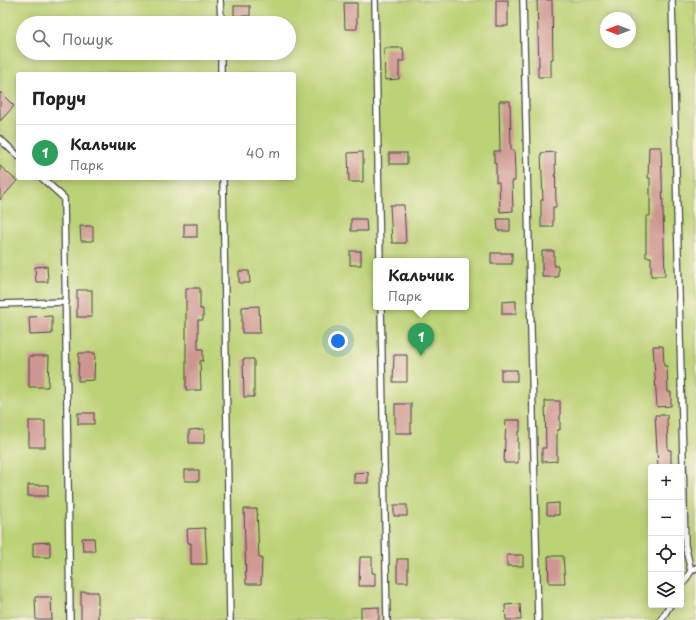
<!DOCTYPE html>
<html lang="uk">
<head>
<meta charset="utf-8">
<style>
  body { margin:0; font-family:"Playpen Sans",sans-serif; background:#f2f2f2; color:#222 }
  .controls { position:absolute; right:12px; bottom:12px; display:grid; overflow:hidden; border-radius:4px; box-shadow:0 2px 10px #0003 }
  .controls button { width:36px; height:36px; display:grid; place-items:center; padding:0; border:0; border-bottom:1px solid #e0e0e0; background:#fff; color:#222; font:20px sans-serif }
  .compass { position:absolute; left:600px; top:12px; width:36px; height:36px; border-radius:50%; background:#fff; box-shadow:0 2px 10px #0003; rotate:270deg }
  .you { position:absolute; left:338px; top:341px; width:14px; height:14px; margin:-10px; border:3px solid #fff; border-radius:50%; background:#1a73e8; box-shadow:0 0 0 6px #1a73e833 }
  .badge { display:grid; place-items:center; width:26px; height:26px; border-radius:50%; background:#0b8043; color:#fff; font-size:13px; font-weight:700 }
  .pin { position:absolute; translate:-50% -33px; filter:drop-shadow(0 1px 2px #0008) }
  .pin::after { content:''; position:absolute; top:21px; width:14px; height:12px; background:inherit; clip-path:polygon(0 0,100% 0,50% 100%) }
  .popup { position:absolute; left:373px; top:258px; width:96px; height:52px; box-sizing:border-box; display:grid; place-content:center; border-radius:4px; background:#fff; filter:drop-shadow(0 1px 3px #0005); font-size:13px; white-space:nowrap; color:#767676 }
  .popup b { font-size:15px; color:#222 }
  .popup::after { content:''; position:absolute; left:50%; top:100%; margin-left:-8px; border:8px solid transparent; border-top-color:#fff }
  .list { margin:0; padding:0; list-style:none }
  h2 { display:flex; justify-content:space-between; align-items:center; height:52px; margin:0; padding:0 16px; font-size:17px }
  h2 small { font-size:13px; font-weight:400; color:#767676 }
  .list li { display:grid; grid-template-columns:26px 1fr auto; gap:12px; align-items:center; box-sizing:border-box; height:56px; padding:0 16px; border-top:1px solid #e0e0e0 }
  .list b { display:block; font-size:15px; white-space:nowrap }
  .list p { margin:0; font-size:13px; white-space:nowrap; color:#767676 }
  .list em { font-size:13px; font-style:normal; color:#767676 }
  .icon { flex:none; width:22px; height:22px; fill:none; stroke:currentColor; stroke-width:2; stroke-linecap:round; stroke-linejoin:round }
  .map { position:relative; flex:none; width:696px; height:620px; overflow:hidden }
  .search { position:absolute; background:#fff; box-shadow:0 2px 10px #0003; left:16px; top:16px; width:280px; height:44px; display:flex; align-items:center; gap:10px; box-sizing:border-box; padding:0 14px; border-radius:22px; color:#767676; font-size:15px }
  .panel { position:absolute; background:#fff; box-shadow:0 2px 10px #0003; left:16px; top:72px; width:280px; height:108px; border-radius:4px }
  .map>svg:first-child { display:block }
  .green { fill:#bcd276; stroke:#747e50; fill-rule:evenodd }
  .building { fill:#ce9591 }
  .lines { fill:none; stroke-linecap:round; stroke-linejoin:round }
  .service-casing { stroke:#494844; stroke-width:8 }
  .service { stroke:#fff; stroke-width:5.5 }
</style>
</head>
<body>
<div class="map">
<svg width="696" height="620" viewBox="0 0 696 620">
  <rect width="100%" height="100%" fill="#fcf5e5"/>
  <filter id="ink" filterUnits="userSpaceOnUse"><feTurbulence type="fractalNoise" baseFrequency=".025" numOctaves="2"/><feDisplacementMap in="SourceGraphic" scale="8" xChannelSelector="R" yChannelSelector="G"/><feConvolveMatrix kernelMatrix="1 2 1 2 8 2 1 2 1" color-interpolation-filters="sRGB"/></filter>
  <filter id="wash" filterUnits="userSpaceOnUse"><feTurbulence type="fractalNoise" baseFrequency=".012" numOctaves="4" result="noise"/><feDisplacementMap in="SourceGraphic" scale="16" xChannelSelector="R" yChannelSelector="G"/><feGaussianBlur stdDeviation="0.9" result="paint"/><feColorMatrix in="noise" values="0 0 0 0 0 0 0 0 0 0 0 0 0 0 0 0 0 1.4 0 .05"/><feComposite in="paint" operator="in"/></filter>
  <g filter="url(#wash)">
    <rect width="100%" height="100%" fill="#f2eacf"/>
    <path class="green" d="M0,0H696V620H0ZM606,18H630V42H606ZM23,23H289V53H23ZM18,74H294V178H18ZM376,261H466V307H376ZM651,467H681V605H651Z"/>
    <g id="blocks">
      <g class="building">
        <rect x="496" y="0" width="12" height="26"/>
        <polygon points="537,0 552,0 553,59 551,59 551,77 538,77 538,66 539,66"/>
        <polygon points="344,3 357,3 357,29 345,29"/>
        <rect x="234" y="6" width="16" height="10"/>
        <polygon points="384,48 403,48 404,61 399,61 399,79 385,80"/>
        <polygon points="0,92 14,106 0,121"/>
        <polygon points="499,101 510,101 511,150 514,150 515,171 515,181 512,181 513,211 500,212 499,182 496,182 496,163 494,163 494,151 500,151"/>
        <polygon points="649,147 661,147 665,276 651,276 651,257 646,257 646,216 650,216 650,178 648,178"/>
        <polygon points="363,152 363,182 349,182 348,153"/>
        <polygon points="555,152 556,207 553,207 553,227 541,227 541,200 543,200 541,153"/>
        <rect x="389" y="153" width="18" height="11"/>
        <polygon points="0,166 17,181 0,200"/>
        <polygon points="390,205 404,205 406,243 392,243"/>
        <polygon points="351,219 366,219 367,231 351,231"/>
        <polygon points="497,219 510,219 510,231 498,231"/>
        <rect x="184" y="224" width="13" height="13"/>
        <polygon points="80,226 93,226 93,241 81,241"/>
        <rect x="350" y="251" width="11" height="14"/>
        <polygon points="542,251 554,251 554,266 558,266 558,277 542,277"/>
        <rect x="491" y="253" width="21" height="11"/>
        <polygon points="47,266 48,282 36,282 35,267"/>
        <polygon points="239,271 249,271 250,283 239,283"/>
        <polygon points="186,288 200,288 200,309 203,309 203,320 198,320 198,349 203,349 203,361 200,361 201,390 186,390"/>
        <rect x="77" y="290" width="15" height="27"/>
        <polygon points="516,301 516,314 502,314 502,302"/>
        <polygon points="259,306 260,333 242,333 242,307"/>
        <polygon points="52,316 52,334 30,335 29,317"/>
        <polygon points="653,346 663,346 664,366 667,366 668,392 671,392 671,406 657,407"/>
        <polygon points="79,353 95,353 94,380 78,381"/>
        <polygon points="394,355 407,355 407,382 393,382"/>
        <polygon points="29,356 49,356 48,387 29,387"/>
        <polygon points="243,359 254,359 254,397 244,397"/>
        <rect x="501" y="370" width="16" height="11"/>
        <polygon points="545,401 560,401 560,430 557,430 557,461 542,462 542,448 546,448"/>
        <rect x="395" y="404" width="16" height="29"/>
        <rect x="78" y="413" width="16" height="11"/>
        <polygon points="655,415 667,415 668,450 671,450 671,467 658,467"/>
        <polygon points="506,420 520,420 520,432 518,432 518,463 504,463"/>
        <rect x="29" y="421" width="16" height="26"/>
        <polygon points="204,429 204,443 189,443 189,430"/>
        <rect x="185" y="470" width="14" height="11"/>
        <polygon points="368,472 368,483 354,483 354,473"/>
        <rect x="28" y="485" width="20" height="11"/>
        <polygon points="559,503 559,515 547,515 547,504"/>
        <rect x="394" y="505" width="13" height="11"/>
        <polygon points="244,509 257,509 259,558 262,558 261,584 246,584"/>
        <polygon points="205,528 207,564 191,564 191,543 188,543 187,529"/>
        <polygon points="82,538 94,538 95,551 83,551"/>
        <polygon points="50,542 50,557 33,557 33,543"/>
        <rect x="507" y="555" width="16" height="11"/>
        <polygon points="548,556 563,556 565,583 549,583"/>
        <polygon points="360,557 372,557 372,573 375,573 375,586 359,586"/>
        <rect x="397" y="559" width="11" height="23"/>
        <rect x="81" y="592" width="17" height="28"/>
        <polygon points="35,597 51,597 52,620 36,620"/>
        <polygon points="520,604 521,620 506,620 505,605"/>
        <polygon points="379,607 379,620 361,620 361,608"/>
      </g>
    </g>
  </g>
  <g filter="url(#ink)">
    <use href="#blocks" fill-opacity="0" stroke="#494844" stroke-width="1"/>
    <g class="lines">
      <defs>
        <g id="service">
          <polyline points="220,0 221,23"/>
          <polyline points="375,0 380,261"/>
          <polyline points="523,0 538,620"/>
          <polyline points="672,0 685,545 691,571"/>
          <polyline points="221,53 221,74"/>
          <polyline points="0,139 18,156"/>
          <polyline points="42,178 64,198 70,620"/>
          <polyline points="223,178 230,620"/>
          <polyline points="0,304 66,302"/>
          <polyline points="381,307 387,620"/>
          <polyline points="681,587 691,571 696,568"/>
          <polyline points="661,620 670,605"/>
        </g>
      </defs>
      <use href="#service" class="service-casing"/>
      <use href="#service" class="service"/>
    </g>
  </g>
</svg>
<div class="controls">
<button>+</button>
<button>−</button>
<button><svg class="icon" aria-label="locate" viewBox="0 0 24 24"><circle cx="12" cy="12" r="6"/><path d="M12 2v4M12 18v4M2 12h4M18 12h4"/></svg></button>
<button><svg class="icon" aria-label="layers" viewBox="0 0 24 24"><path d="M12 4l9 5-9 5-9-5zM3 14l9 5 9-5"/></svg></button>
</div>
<svg class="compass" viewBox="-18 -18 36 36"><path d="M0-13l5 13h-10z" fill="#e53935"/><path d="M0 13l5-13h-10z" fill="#767676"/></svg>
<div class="you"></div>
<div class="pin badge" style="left:421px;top:356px;background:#2e9e5b">1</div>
<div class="popup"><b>Кальчик</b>Парк</div>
<div class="search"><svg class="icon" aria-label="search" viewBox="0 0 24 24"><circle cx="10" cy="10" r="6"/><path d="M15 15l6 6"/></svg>Пошук</div>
<section class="panel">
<h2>Поруч<small></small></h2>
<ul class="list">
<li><span class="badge" style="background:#2e9e5b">1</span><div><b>Кальчик</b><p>Парк</p></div><em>40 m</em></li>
</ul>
</section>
</div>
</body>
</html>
